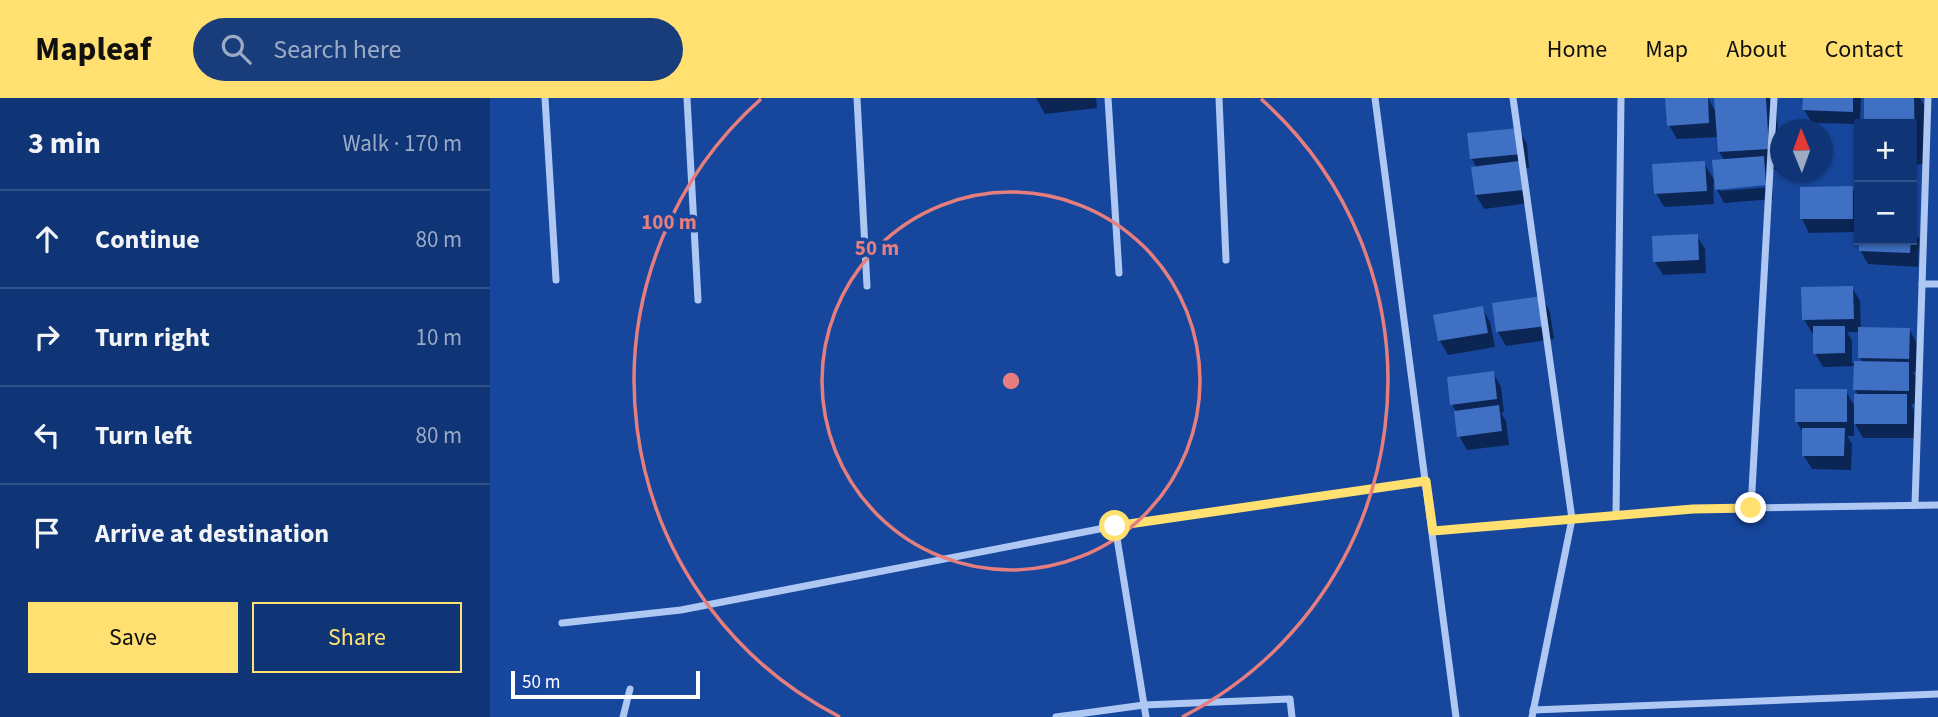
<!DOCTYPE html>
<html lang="en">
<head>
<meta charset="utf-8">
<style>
  body { margin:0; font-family:"Source Sans 3",sans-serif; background:#193d7b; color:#f1f3f6 }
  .controls { position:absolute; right:21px; top:21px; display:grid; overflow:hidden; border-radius:0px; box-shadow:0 2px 5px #0004 }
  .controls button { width:63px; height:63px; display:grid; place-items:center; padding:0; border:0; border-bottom:2px solid #305088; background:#103576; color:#f1f3f6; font:35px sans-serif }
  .compass { position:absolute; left:1280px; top:21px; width:63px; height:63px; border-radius:50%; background:#103576; box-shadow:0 2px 5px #0004; rotate:359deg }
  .scale { position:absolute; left:21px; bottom:18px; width:189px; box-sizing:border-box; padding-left:7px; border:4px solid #fff; border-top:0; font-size:19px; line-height:24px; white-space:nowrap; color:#fff; -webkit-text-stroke:5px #16479d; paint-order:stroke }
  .stop { position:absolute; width:21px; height:21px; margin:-16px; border:5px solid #ffe070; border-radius:50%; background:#fff }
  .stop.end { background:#ffe070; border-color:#fff; box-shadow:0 2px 7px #0008 }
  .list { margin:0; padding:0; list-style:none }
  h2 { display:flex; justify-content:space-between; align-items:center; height:91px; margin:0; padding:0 28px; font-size:30px }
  h2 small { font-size:23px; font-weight:400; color:#9cabc5 }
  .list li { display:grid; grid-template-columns:46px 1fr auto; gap:21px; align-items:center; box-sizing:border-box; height:98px; padding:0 28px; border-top:2px solid #305088 }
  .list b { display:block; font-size:26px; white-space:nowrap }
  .list em { font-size:23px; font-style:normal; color:#9cabc5 }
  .actions { display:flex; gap:14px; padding:21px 28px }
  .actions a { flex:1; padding:16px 0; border:2px solid #ffe070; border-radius:0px; text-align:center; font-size:24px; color:#ffe070 }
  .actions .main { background:#ffe070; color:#111 }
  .icon { flex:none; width:38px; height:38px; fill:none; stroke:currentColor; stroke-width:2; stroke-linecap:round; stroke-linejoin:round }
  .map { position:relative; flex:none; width:1448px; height:619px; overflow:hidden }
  header { display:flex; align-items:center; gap:42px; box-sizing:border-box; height:98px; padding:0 35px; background:#ffe070; color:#111 }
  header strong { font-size:33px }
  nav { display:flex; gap:38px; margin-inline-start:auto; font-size:24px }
  .search { width:490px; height:63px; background:#193d7b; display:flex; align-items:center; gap:18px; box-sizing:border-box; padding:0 24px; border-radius:38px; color:#9cabc5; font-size:26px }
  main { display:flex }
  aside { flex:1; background:#103576 }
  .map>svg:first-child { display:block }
  .shadow { fill:#0007; fill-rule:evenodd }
  .building { fill:#3f70c4 }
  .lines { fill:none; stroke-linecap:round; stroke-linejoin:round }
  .minor { stroke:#aec8f3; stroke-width:7 }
  .route { stroke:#ffe070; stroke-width:9 }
  .ring { fill:none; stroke:#e67e7e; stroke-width:3.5 }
  .centre { fill:#e67e7e; stroke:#16479d; stroke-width:3.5 }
  .ring-label { font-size:21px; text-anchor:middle; font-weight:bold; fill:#e67e7e; stroke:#16479d; stroke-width:7; stroke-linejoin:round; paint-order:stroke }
</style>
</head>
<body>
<header>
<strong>Mapleaf</strong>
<div class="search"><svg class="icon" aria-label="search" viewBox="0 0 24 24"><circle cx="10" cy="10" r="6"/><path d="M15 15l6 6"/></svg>Search here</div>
<nav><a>Home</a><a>Map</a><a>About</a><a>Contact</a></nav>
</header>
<main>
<aside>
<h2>3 min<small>Walk · 170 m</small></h2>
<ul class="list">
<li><svg class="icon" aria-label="ahead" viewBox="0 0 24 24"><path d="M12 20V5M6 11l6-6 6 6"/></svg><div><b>Continue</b></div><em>80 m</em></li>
<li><svg class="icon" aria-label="right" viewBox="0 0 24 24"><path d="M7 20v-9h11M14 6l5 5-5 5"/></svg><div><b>Turn right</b></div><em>10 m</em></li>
<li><svg class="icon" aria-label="left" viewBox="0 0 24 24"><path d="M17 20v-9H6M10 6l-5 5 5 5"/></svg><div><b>Turn left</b></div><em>80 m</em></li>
<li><svg class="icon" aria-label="arrive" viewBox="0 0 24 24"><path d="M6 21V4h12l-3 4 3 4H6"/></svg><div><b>Arrive at destination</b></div></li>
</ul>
<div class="actions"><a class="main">Save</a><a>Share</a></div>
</aside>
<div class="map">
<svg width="1448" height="619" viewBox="0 0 1448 619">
  <rect width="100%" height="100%" fill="#16479d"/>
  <g class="shadow">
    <polygon points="546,0 606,0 607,10 555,16"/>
    <polygon points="1177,0 1218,0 1227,16 1226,0 1279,0 1287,13 1290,71 1281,72 1282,85 1230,89 1230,93 1282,89 1283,101 1234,105 1223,84 1224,106 1174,109 1166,95 1214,65 1226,85 1235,63 1229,54 1228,39 1187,41 1179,27"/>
    <polygon points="1314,0 1371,0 1370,26 1322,25 1314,12"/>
    <polygon points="1376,0 1430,0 1435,9 1435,66 1422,67 1422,26 1376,26"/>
    <polygon points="1029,32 1037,46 1039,70 1032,70 1040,105 994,111 986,97 983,70 987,70 982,61"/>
    <polygon points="1362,90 1369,103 1369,134 1319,135 1312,121"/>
    <polygon points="1422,128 1429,141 1428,169 1378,166 1370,152 1371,142 1422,142"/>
    <polygon points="1207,138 1215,151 1216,175 1173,177 1165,164"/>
    <path d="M1362,189L1370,203L1371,231H1419L1427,245L1426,274H1423L1426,279V306H1421L1424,312V340H1373L1364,324V338H1357L1362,346L1361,372L1322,371L1314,358V337L1307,324L1356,293L1365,309L1369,298L1365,292V268L1333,269L1325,255L1324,235H1322L1314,221ZM1357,234H1370V259L1373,265H1362V243Z"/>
    <polygon points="1052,200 1060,214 1064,241 1016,248 1008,234 1004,206"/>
    <polygon points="992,210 1000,224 1005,249 958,257 950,243 945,218"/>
    <polygon points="1003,275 1011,289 1014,314 1011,315 1016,323 1019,347 977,352 969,338 967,315 962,306"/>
  </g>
  <g class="building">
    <polygon points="1175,0 1218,0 1219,25 1177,28"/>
    <polygon points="1224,0 1276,0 1279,51 1228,54"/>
    <polygon points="1313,0 1363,0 1363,14 1312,12"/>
    <polygon points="1374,0 1424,0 1425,47 1422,47 1422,26 1374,26"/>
    <polygon points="1030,30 1032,56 980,61 977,35"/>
    <polygon points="1274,58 1276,87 1225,92 1222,62"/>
    <polygon points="1029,63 1033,92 985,97 981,69"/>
    <polygon points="1215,63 1217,93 1164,96 1162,66"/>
    <polygon points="1363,88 1363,121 1310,121 1310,89"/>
    <polygon points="1208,136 1209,162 1163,164 1162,138"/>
    <polygon points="1369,142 1421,142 1420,155 1369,153"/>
    <polygon points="1363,188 1364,221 1312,222 1311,189"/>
    <polygon points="1053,198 1057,228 1006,234 1002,205"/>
    <polygon points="993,208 998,235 948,243 943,217"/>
    <polygon points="1323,228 1355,228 1355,255 1323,256"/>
    <polygon points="1368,229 1420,230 1419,261 1368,260"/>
    <polygon points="1364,263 1419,264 1419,293 1363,292"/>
    <polygon points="1004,273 1007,301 960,307 957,279"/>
    <rect x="1305" y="291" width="52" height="33"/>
    <rect x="1364" y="296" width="53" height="30"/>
    <polygon points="1009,307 1012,333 967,339 964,313"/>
    <polygon points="1312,330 1355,330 1354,358 1312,358"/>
  </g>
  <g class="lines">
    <g class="minor">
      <polyline points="55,0 66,182"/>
      <polyline points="197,0 208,202"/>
      <polyline points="367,0 377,188"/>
      <polyline points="618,0 629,175"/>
      <polyline points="729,0 736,162"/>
      <polyline points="885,0 966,619"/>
      <polyline points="1023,0 1082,421 1042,619"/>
      <polyline points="1432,186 1448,186"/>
      <polyline points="1425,407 1438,0"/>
      <polyline points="1261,410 1284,0"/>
      <polyline points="1126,417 1131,0"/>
      <polyline points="625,428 656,619"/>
      <polyline points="943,433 1203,411 1448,407"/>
      <polyline points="72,525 191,512 625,428 936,383"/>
      <polyline points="1043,612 1448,596"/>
      <polyline points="133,619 140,591"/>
      <polyline points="566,619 654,607 800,601 802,619"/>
    </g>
  </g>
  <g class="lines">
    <polyline class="route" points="625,428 936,383 943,433 1203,411 1261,410"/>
  </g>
  <g class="ring">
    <circle cx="521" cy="283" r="189"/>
    <path d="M350 619A377 377 0 0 1 271 1M771 1A377 377 0 0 1 692 619"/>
  </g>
  <circle cx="521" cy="283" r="10" class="centre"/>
  <g class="ring-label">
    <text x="179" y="131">100 m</text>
    <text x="387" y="157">50 m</text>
  </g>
</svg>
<div class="controls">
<button>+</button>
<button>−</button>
</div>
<svg class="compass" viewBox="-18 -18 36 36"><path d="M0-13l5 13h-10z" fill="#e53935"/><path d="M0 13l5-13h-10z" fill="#9cabc5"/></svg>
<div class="scale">50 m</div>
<div class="stop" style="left:625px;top:428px"></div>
<div class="stop end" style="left:1261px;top:410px"></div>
</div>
</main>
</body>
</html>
